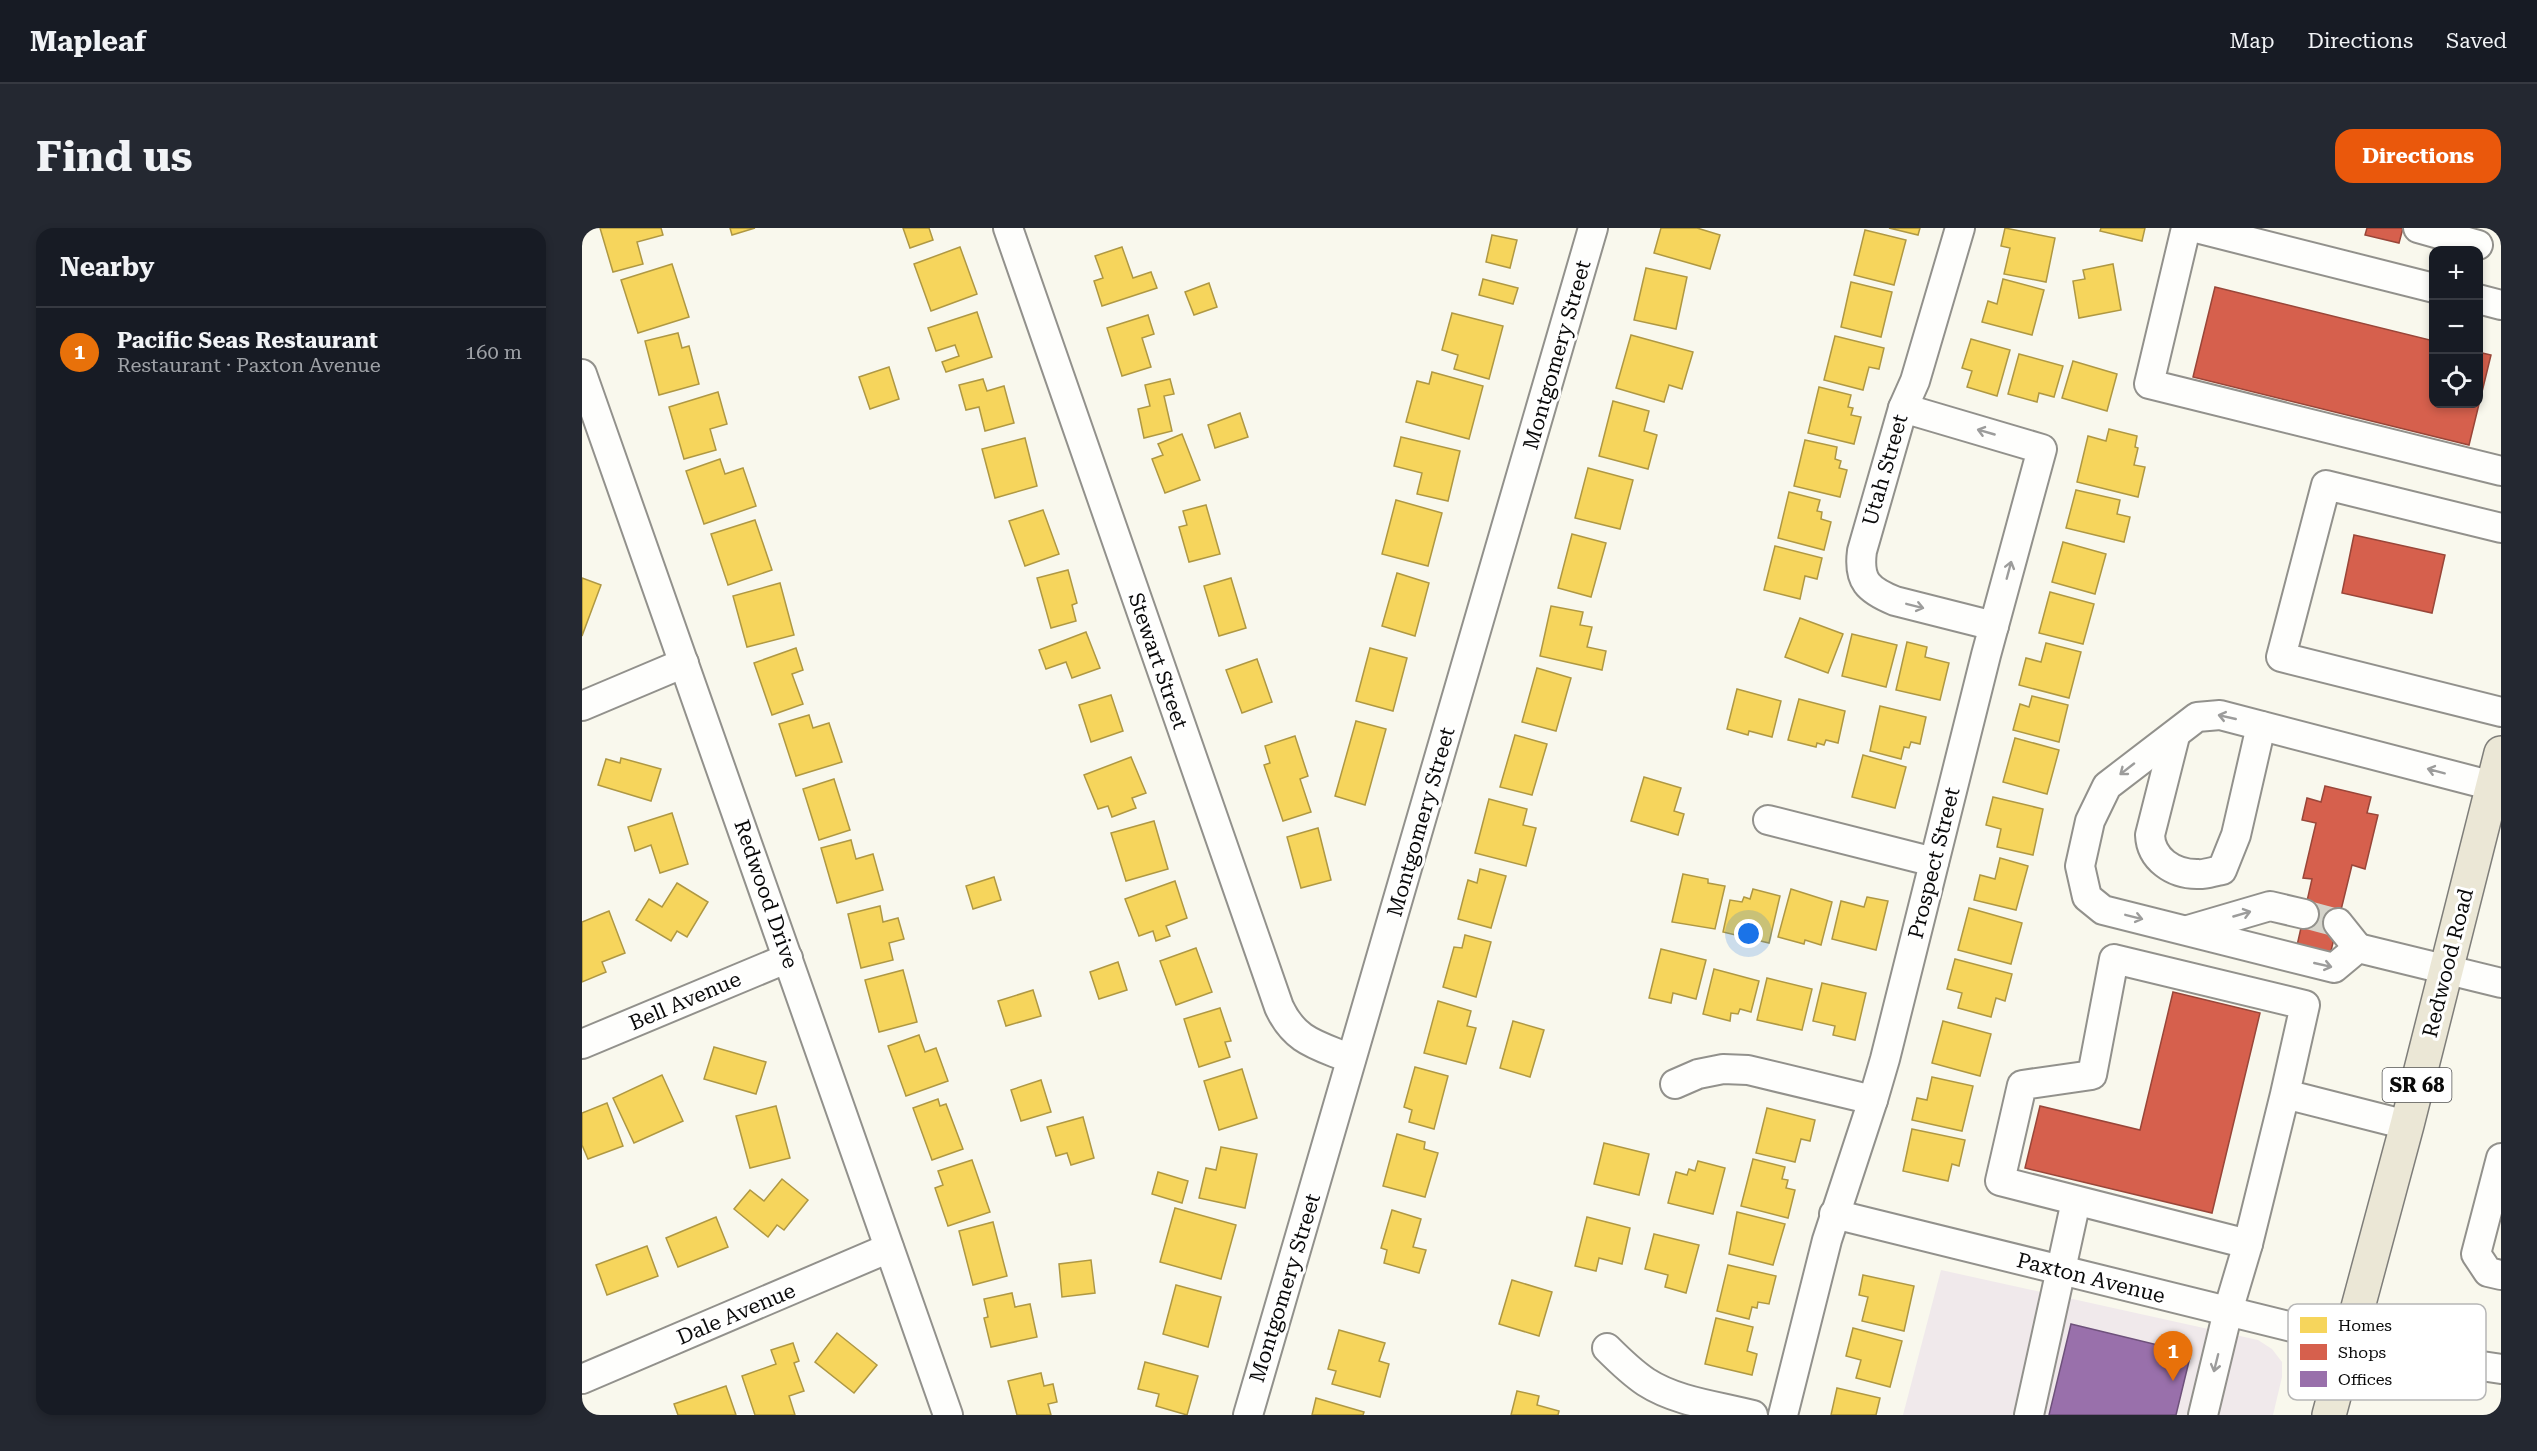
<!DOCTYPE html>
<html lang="en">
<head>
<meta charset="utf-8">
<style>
  body { margin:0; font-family:"Roboto Serif",serif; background:#242831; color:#f1f3f6 }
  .controls { position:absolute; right:18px; top:18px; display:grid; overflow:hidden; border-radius:12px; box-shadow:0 3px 9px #0003 }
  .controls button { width:54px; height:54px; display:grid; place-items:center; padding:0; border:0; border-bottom:2px solid #363941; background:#171b24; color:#f1f3f6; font:30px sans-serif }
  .you { position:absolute; left:1167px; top:706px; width:21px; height:21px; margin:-15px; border:4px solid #fff; border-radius:50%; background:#1a73e8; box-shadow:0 0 0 9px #1a73e833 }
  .badge { display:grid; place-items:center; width:39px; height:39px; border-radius:50%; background:#ea580c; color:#fff; font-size:20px; font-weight:700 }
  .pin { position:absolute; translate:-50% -50px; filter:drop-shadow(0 2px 3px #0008) }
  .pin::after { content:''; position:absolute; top:32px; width:21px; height:18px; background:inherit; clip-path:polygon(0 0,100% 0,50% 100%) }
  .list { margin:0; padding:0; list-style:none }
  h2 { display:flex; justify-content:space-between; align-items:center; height:78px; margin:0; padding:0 24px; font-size:26px }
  h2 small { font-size:20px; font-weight:400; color:#9ea1a6 }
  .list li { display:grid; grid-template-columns:39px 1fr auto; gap:18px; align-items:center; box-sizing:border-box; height:90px; padding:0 24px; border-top:2px solid #363941 }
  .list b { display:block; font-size:22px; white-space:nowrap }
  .list p { margin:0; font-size:20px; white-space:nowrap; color:#9ea1a6 }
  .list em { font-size:20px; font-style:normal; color:#9ea1a6 }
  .icon { flex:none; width:33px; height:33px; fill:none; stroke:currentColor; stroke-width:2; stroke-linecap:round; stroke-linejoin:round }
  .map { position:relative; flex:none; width:1919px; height:1187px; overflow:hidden; border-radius:18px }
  header { display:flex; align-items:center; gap:36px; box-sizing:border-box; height:84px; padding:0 30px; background:#171b24; border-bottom:2px solid #363941 }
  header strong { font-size:28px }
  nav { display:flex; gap:33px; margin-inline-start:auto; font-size:21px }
  .intro { display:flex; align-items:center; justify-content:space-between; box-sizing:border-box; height:144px; padding:0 36px }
  h1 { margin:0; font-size:42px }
  .button { padding:15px 27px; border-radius:18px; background:#ea580c; color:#fff; font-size:21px; font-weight:700 }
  main { display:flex; gap:36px; padding:0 36px }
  aside { flex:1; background:#171b24; border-radius:18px; box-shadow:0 3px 9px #0003 }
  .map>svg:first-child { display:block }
  .industrial { fill:#f0e9eb }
  .homes { fill:#f6d55c; stroke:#af9843; stroke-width:1.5 }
  .shops { fill:#d6604d; stroke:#994639; stroke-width:1.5 }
  .offices { fill:#9970ab; stroke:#6e517b; stroke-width:1.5 }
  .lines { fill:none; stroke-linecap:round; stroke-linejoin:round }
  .minor-tunnel { stroke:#d5d4cb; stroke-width:28; stroke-dasharray:28 14; stroke-linecap:butt }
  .minor-casing { stroke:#92918c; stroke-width:32 }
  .major-casing { stroke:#7f7e7a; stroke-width:36 }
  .minor { stroke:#fefefc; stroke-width:28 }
  .major { stroke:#ebe7d6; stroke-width:33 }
  .oneway { stroke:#9c9c9b }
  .labels { text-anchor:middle; stroke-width:6; stroke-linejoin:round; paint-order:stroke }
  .shield { fill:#fff; stroke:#545454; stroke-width:1.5 }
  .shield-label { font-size:20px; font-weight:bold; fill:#0a0a0a }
  .street-label { font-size:21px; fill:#0a0a0a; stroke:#fff }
  .key { fill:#fff; stroke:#b6b6b6; stroke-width:1.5 }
  .key-label { font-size:16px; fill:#0a0a0a }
</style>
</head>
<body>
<header>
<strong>Mapleaf</strong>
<nav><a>Map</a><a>Directions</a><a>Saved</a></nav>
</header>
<div class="intro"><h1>Find us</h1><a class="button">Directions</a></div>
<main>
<aside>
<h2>Nearby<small></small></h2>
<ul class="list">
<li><span class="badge" style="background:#e8710a">1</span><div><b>Pacific Seas Restaurant</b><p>Restaurant · Paxton Avenue</p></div><em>160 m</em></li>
</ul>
</aside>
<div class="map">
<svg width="1919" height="1187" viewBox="0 0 1919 1187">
  <rect width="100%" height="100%" fill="#f9f8ed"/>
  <polygon class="industrial" points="1359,1042 1676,1112 1690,1121 1700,1134 1700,1149 1691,1187 1321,1187"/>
  <g class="homes">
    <polygon points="18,0 79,0 81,7 55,14 61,36 31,44"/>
    <polygon points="148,0 173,0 150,7"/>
    <polygon points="321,0 347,0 351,12 328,20"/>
    <polygon points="1079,0 1115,0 1138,7 1128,41 1072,25"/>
    <polygon points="1307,0 1338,0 1336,7"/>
    <polygon points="1423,0 1473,10 1464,54 1422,46 1428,20 1419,18"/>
    <polygon points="1519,0 1563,0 1560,13 1518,3"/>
    <polygon points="1283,2 1324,12 1312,57 1272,47"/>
    <polygon points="910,7 935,12 928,40 904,34"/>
    <polygon points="378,19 395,66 349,83 332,36"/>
    <polygon points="540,19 551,50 569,44 575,60 520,78 512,53 521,50 513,28"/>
    <polygon points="90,36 107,89 56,105 39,52"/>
    <polygon points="1531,36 1539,82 1497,90 1491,53 1503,51 1501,42"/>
    <polygon points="1064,40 1105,49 1094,101 1052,92"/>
    <polygon points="901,51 936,60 931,76 897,67"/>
    <polygon points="1421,51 1462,62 1450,107 1400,94 1406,73 1415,76"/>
    <polygon points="1269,54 1310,64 1299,109 1259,99"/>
    <polygon points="627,55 635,79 612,87 603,64"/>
    <polygon points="395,84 410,129 364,144 360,134 377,128 373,117 354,123 346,100"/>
    <polygon points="870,85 921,98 907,151 872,141 876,127 860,122"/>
    <polygon points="566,87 572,106 560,110 569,139 540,148 525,100"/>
    <polygon points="96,105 100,120 107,118 117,156 77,167 63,113"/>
    <polygon points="1049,107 1111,124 1100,161 1087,157 1082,174 1034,160"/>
    <polygon points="1253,108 1302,120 1297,141 1287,139 1281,162 1242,152"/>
    <polygon points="1389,111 1428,122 1415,168 1385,159 1390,143 1380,140"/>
    <polygon points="1437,126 1481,138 1472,169 1457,165 1455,174 1426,166"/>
    <polygon points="1491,133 1535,146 1525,183 1480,170"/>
    <polygon points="307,139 317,171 288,181 277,149"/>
    <polygon points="850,144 901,158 887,211 824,194 835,153 847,156"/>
    <polygon points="401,151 405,163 422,158 432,195 403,203 397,179 384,182 377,157"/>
    <polygon points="588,151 592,166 582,168 590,203 562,210 556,181 568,178 563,157"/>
    <polygon points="1237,159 1269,167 1266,179 1271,180 1269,187 1279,189 1272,216 1226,205"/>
    <polygon points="136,164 145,196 128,201 134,222 102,231 87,179"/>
    <polygon points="1031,173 1067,183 1062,203 1075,207 1066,241 1017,228"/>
    <polygon points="658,185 666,209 633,220 626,197"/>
    <polygon points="1527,201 1555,208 1553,219 1556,220 1552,237 1563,239 1556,269 1495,254 1506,208 1524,213"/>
    <polygon points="600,206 618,252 583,265 570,231 581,227 576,216"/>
    <polygon points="819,209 878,223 866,273 835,266 840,245 812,238"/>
    <polygon points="443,210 455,258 413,270 400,221"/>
    <polygon points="1223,212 1255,219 1253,231 1259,233 1257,240 1265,242 1258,269 1212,258"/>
    <polygon points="138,231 143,246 161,240 174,278 122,296 104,243"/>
    <polygon points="1006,240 1051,252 1038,301 993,290"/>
    <polygon points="1494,262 1538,272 1535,286 1548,289 1542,314 1484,300"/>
    <polygon points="1207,264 1238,272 1235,283 1240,284 1239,291 1249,294 1242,322 1196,310"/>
    <polygon points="814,272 860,285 846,338 800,326"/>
    <polygon points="624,277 638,326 607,334 597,299 605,297 601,283"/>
    <polygon points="461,282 477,326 443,338 427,293"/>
    <polygon points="173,292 190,342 146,357 129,306"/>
    <polygon points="990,306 1024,315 1009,369 976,360"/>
    <polygon points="1481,314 1524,326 1513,366 1470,354"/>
    <polygon points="1193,318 1240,330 1235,351 1223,348 1218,371 1182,362"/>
    <polygon points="486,342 495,375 490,377 494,393 469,400 455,350"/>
    <polygon points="815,345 847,355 833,408 800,398"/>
    <polygon points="0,350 19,357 0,408"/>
    <polygon points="649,350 664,400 637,408 622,358"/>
    <polygon points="198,355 212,407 165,419 151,368"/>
    <polygon points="1468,364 1512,376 1501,416 1457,405"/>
    <polygon points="969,378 1001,384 998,397 1010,399 1005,419 1024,423 1020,442 958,428"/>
    <polygon points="1218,390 1261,406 1246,445 1203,429"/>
    <polygon points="504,404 518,440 490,450 484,434 464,441 457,422"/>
    <polygon points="1270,406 1315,417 1304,459 1260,448"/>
    <polygon points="1325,414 1345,419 1343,429 1367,435 1358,472 1314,462"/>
    <polygon points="1464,415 1499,424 1487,470 1437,457 1444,430 1459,434"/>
    <polygon points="214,420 221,442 210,446 221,476 190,487 172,435"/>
    <polygon points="788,420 825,430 811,483 774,473"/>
    <polygon points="675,431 690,474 660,485 644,442"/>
    <polygon points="955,440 989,450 974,503 940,494"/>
    <polygon points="1155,461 1199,473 1190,509 1167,503 1166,507 1145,501"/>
    <polygon points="529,467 541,503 509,514 497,477"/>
    <polygon points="1450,468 1486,477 1477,514 1431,502 1438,476 1447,479"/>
    <polygon points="1217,471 1263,483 1256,515 1244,512 1242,517 1235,515 1234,519 1206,512"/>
    <polygon points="1298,478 1344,489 1338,516 1329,514 1327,520 1322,519 1319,531 1288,523"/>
    <polygon points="227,487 231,500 247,495 260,534 214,548 197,496"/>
    <polygon points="774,493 804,501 783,577 753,568"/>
    <polygon points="933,507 965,516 950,567 918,559"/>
    <polygon points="713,508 726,548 718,551 729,584 701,593 682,537 688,535 683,518"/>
    <polygon points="1433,510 1477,522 1465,566 1421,554"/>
    <polygon points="1281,527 1324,539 1313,580 1270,569"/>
    <polygon points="549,529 564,565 550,570 554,580 530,589 526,578 516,581 502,547"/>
    <polygon points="39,530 79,541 69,573 16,557 24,531 38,535"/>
    <polygon points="1062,549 1099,560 1092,583 1102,586 1096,607 1049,593"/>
    <polygon points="252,551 268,602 237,612 221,561"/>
    <polygon points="1411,569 1461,581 1451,627 1415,619 1419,601 1404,597"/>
    <polygon points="907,571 945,581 941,597 954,600 944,638 893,625"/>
    <polygon points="90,585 106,636 78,645 69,617 53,623 46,599"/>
    <polygon points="572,593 586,641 544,653 529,605"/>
    <polygon points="736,600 749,652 719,660 705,609"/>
    <polygon points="269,612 274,631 291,626 301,662 255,675 239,620"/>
    <polygon points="1418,630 1446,638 1434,682 1392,672 1398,647 1413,651"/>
    <polygon points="898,641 924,648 909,700 876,691 886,652 895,655"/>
    <polygon points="1101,646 1126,651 1126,655 1143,658 1133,701 1090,694"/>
    <polygon points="412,649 419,672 391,681 384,658"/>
    <polygon points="593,653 605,690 584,698 588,708 574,713 571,703 557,708 543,671"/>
    <polygon points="95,655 126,674 105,709 95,703 89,713 54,692 67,671 80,679"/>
    <polygon points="1171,661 1198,668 1187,715 1141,704 1148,672 1160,674 1162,669 1168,671"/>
    <polygon points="1209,661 1250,674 1239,717 1223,712 1222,716 1196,709"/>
    <polygon points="1285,669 1306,673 1294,722 1250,711 1259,673 1282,679"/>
    <polygon points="298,678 301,694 316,690 322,711 307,715 311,732 279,740 266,686"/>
    <polygon points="1387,680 1440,695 1429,736 1376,722"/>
    <polygon points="27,683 43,725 20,734 24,744 0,754 0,694"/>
    <polygon points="883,707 909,714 894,769 861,759 872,719 880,720"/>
    <polygon points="614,720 630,764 594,777 578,733"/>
    <polygon points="1079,721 1124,732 1114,771 1091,765 1089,775 1067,770"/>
    <polygon points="1373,731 1430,746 1423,773 1414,770 1409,789 1376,780 1380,765 1365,761"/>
    <polygon points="536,734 545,762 517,771 508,744"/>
    <polygon points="1132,741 1177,753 1169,784 1158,781 1156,786 1149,785 1148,793 1121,786"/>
    <polygon points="321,742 335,794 297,804 283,752"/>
    <polygon points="1185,750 1230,761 1220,802 1175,792"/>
    <polygon points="1240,755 1284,765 1273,812 1251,807 1253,798 1231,793"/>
    <polygon points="451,762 459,788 424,798 416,773"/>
    <polygon points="856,773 889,783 885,798 894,800 884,836 842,825"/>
    <polygon points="638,780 649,813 643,814 648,829 617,839 602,791"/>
    <polygon points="931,793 962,802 948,849 918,840"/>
    <polygon points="1361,793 1409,806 1398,848 1350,835"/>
    <polygon points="337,807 343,824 354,820 366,853 324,868 306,818"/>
    <polygon points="132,819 184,834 174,866 122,851"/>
    <polygon points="833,839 866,848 852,901 827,894 830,882 822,879"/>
    <polygon points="660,841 675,890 637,902 622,853"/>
    <polygon points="80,847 101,893 52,915 31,870"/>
    <polygon points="1350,849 1391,858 1380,903 1330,892 1335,870 1345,872"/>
    <polygon points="459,852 469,884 439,893 429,862"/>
    <polygon points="356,871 358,878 364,876 381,921 350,932 331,880"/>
    <polygon points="25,875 41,918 6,931 0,917 0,885"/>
    <polygon points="194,878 208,930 168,940 154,888"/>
    <polygon points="1185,880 1233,892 1228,913 1219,911 1213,934 1174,925"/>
    <polygon points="501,889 512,930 489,937 485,925 474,928 465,899"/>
    <polygon points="1330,901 1383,912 1377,938 1370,936 1366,953 1321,943"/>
    <polygon points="815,906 843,914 842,921 856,925 843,969 801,958"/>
    <polygon points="1022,915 1067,926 1057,967 1012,956"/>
    <polygon points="639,919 675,926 663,980 617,970 624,940 634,942"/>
    <polygon points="1171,931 1203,939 1200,951 1206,952 1204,960 1213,962 1206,990 1159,978"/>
    <polygon points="390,932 408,984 366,998 353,960 361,957 356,943"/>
    <polygon points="1116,933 1143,940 1131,986 1086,975 1094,944 1105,947 1107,941 1113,943"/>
    <polygon points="576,944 606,953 600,975 570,966"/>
    <polygon points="200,951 226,972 202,1002 195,997 186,1009 152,981 168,962 182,973"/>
    <polygon points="593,980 654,997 639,1051 578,1034"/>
    <polygon points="810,982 839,991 831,1019 844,1022 837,1045 802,1035 805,1022 799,1020"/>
    <polygon points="1155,984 1203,996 1191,1037 1147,1026"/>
    <polygon points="134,989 146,1019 96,1039 84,1010"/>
    <polygon points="1005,989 1048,1000 1040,1036 1017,1030 1014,1043 993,1038"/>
    <polygon points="411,994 425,1048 391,1057 377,1003"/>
    <polygon points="1072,1006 1117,1017 1104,1065 1083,1059 1086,1047 1063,1041"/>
    <polygon points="65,1018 76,1048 25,1067 14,1037"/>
    <polygon points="509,1032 513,1065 480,1069 477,1036"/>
    <polygon points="1146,1037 1194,1048 1187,1076 1176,1074 1175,1080 1170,1079 1167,1091 1135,1083"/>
    <polygon points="1281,1047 1332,1058 1322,1103 1280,1093 1286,1069 1277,1067"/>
    <polygon points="930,1052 970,1064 957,1108 917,1096"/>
    <polygon points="594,1057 639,1069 626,1119 581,1106"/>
    <polygon points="430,1065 433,1079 448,1076 455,1109 409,1119 402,1090 406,1089 402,1071"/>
    <polygon points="1134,1090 1171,1099 1165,1123 1175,1126 1170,1147 1123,1136"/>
    <polygon points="1271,1100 1320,1113 1308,1159 1274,1150 1279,1132 1264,1128"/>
    <polygon points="757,1102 803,1115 797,1133 807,1136 798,1169 750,1156 754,1143 746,1141"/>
    <polygon points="255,1105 295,1137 272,1165 233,1134"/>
    <polygon points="211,1115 217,1133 212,1135 222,1163 207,1168 213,1187 173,1187 160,1148 194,1136 189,1122"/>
    <polygon points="563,1134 616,1148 605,1187 574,1178 577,1166 556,1161"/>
    <polygon points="459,1145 462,1158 471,1156 475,1174 466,1176 469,1187 435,1187 426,1153"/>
    <polygon points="144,1158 154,1187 96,1187 92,1176"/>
    <polygon points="1255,1160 1298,1170 1294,1187 1249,1187"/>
    <polygon points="935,1163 957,1168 955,1177 977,1183 976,1187 929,1187"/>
    <polygon points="734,1170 782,1184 781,1187 730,1187"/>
  </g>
  <g class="shops">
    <polygon points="1785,0 1821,0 1817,15 1783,7"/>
    <polygon points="1633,59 1852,113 1852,176 1896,176 1896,124 1909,127 1887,217 1611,149"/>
    <polygon points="1772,307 1863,327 1850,385 1760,365"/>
    <polygon points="1743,558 1789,569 1785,585 1796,587 1783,641 1770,637 1747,731 1714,722 1730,651 1721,650 1734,595 1720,592 1725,570 1739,574"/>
    <polygon points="1591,764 1678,785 1630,985 1443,940 1458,878 1558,902"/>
  </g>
  <polygon class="offices" points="1489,1096 1609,1125 1594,1187 1467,1187"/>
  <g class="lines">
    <polyline class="minor-tunnel" points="1722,686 1756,695"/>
    <defs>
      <g id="minor">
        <path d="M426,0L697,779C713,814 736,817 769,831"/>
        <path d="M1378,0L1333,153L1321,180L1280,323C1276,353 1286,362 1313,373L1412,398"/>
        <polyline points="1604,0 1567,156 1919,243"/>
        <polyline points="1614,0 1852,60"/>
        <polyline points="1836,0 1896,17"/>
        <polyline points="1896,71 1919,77"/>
        <polyline points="0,146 366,1187"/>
        <polyline points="1919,300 1744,257 1699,429 1919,484"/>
        <polyline points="0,478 102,435"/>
        <path d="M1593,508L1568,607C1569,631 1591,646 1615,646C1623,647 1632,643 1640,642L1654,607L1679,498"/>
        <polyline points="1911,558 1638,487 1615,489 1525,558 1508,593 1498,638 1505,669 1521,682 1752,740 1776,720 1919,755"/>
        <polyline points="1186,592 1352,634"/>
        <polyline points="1756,695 1776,720"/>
        <polyline points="1606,702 1688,678 1722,686"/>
        <polyline points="0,816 206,730"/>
        <polyline points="1093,856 1116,846 1141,841 1166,842 1291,872"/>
        <polyline points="1703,866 1666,1016 1418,953 1440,857 1510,847 1532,731 1723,777 1703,866 1825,897"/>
        <polyline points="1919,930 1894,1026 1906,1044 1919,1047"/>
        <polyline points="1252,986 1767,1113 1839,1129 1919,1141"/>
        <path d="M1025,1120C1037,1132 1049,1144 1064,1154C1095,1174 1136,1178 1171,1187"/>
        <polyline points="0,1151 307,1020"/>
        <polyline points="666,1187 1011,0"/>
        <polyline points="1201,1187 1245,1012 1291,872 1303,831 1404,427 1460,221 1321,180"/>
        <polyline points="1447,1187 1494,973"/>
        <polyline points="1621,1187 1646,1083 1666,1016"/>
      </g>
      <polyline id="major" points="1747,1187 1825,897 1919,525"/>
    </defs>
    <use href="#minor" class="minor-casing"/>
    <use href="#major" class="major-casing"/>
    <use href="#minor" class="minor"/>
    <use href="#major" class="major"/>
  </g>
  <defs><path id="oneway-shaft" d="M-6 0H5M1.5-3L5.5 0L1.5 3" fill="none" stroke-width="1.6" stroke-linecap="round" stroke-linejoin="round" transform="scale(1.5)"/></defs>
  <g class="oneway">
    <use href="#oneway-shaft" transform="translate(1404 204) rotate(-164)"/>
    <use href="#oneway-shaft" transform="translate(1427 342) rotate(-75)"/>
    <use href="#oneway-shaft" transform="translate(1333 378) rotate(14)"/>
    <use href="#oneway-shaft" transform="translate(1645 489) rotate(-167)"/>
    <use href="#oneway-shaft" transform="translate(1545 541) rotate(142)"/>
    <use href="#oneway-shaft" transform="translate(1854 543) rotate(-165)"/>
    <use href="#oneway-shaft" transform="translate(1660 686) rotate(-16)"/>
    <use href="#oneway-shaft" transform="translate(1552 689) rotate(14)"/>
    <use href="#oneway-shaft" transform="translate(1741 737) rotate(13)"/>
    <use href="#oneway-shaft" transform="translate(1634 1135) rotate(104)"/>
  </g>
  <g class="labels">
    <rect class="shield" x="1800.5" y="840" width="69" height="34" rx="4.5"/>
    <g class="shield-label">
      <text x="1835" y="864">SR 68</text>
    </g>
    <g class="street-label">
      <text transform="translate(975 127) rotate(-74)" y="7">Montgomery Street</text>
      <text transform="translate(1303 242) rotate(-74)" y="7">Utah Street</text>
      <text transform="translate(576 433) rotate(71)" y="7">Stewart Street</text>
      <text transform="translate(839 594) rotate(-74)" y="7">Montgomery Street</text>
      <text transform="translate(1352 635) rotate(-76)" y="7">Prospect Street</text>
      <text transform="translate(184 666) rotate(71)" y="7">Redwood Drive</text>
      <text transform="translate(1866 735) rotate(-76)" y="7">Redwood Road</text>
      <text transform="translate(103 773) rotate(-23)" y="7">Bell Avenue</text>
      <text transform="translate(1509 1050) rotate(14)" y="7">Paxton Avenue</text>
      <text transform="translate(703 1060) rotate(-73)" y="7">Montgomery Street</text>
      <text transform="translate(154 1086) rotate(-23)" y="7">Dale Avenue</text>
    </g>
  </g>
  <rect x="1706" y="1076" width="198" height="96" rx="9" class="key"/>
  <rect x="1718" y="1089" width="27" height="16" fill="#f6d55c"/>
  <rect x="1718" y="1116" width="27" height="16" fill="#d6604d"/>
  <rect x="1718" y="1143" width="27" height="16" fill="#9970ab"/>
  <g class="key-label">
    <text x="1756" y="1103">Homes</text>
    <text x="1756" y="1130">Shops</text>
    <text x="1756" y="1157">Offices</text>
  </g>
</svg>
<div class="controls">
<button>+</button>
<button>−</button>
<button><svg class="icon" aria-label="locate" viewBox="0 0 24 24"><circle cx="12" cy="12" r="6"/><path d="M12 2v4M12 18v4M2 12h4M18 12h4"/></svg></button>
</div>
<div class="you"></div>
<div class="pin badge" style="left:1591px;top:1153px;background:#e8710a">1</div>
</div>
</main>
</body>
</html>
